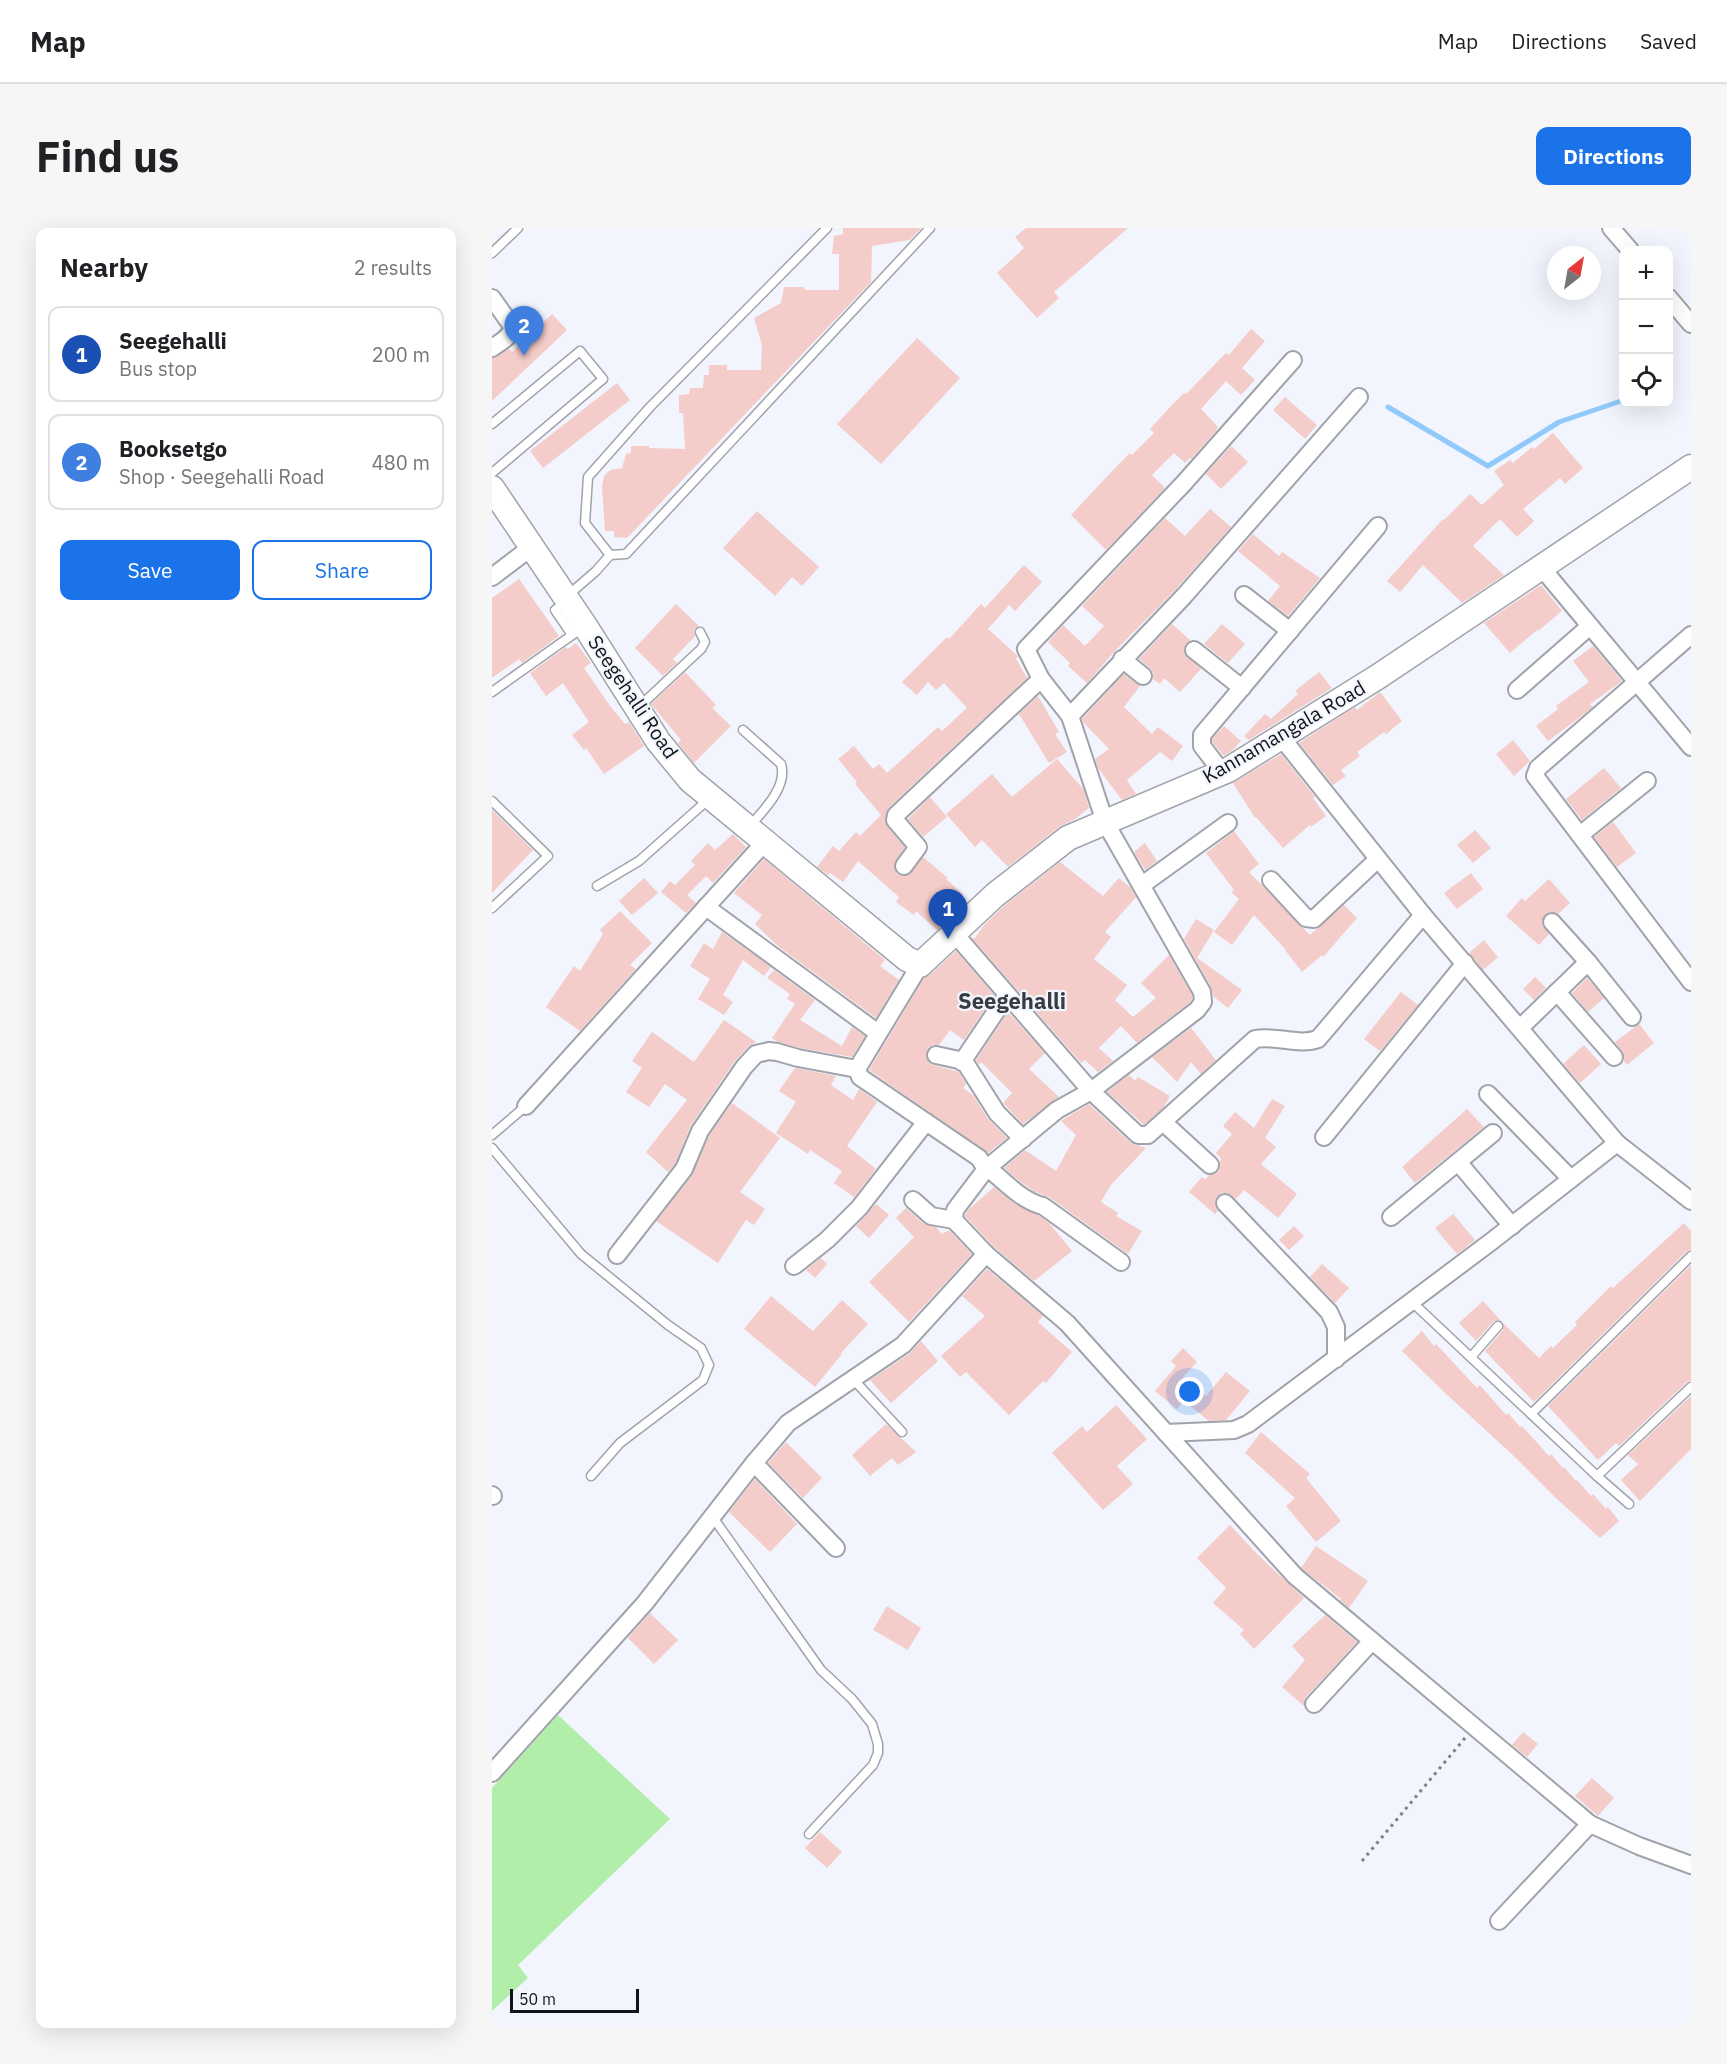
<!DOCTYPE html>
<html lang="en">
<head>
<meta charset="utf-8">
<style>
  body { margin:0; font-family:"IBM Plex Sans",sans-serif; background:#f6f6f6; color:#202124 }
  .controls { position:absolute; right:18px; top:18px; display:grid; overflow:hidden; border-radius:12px; box-shadow:0 6px 24px #0002 }
  .controls button { width:54px; height:54px; display:grid; place-items:center; padding:0; border:0; border-bottom:2px solid #e0e0e0; background:#fff; color:#202124; font:30px sans-serif }
  .compass { position:absolute; left:1055px; top:18px; width:54px; height:54px; border-radius:50%; background:#fff; box-shadow:0 6px 24px #0002; rotate:31deg }
  .scale { position:absolute; left:18px; bottom:15px; width:129px; box-sizing:border-box; padding-left:6px; border:3px solid #131417; border-top:0; font-size:16px; line-height:21px; white-space:nowrap; color:#131417; -webkit-text-stroke:4px #f2f5fd; paint-order:stroke }
  .you { position:absolute; left:698px; top:1164px; width:21px; height:21px; margin:-15px; border:4px solid #fff; border-radius:50%; background:#1a73e8; box-shadow:0 0 0 9px #1a73e833 }
  .badge { display:grid; place-items:center; width:39px; height:39px; border-radius:50%; background:#1a73e8; color:#fff; font-size:20px; font-weight:700 }
  .pin { position:absolute; translate:-50% -50px; filter:drop-shadow(0 2px 3px #0008) }
  .pin::after { content:''; position:absolute; top:32px; width:21px; height:18px; background:inherit; clip-path:polygon(0 0,100% 0,50% 100%) }
  .list { margin:0; padding:0; list-style:none }
  h2 { display:flex; justify-content:space-between; align-items:center; height:78px; margin:0; padding:0 24px; font-size:26px }
  h2 small { font-size:20px; font-weight:400; color:#757577 }
  .list li { display:grid; grid-template-columns:39px 1fr auto; gap:18px; align-items:center; box-sizing:border-box; height:96px; margin:0 12px 12px; padding:0 12px; border:2px solid #e0e0e0; border-radius:12px }
  .list b { display:block; font-size:22px; white-space:nowrap }
  .list p { margin:0; font-size:20px; white-space:nowrap; color:#757577 }
  .list em { font-size:20px; font-style:normal; color:#757577 }
  .actions { display:flex; gap:12px; padding:18px 24px }
  .actions a { flex:1; padding:14px 0; border:2px solid #1a73e8; border-radius:12px; text-align:center; font-size:21px; color:#1a73e8 }
  .actions .main { background:#1a73e8; color:#fff }
  .icon { flex:none; width:33px; height:33px; fill:none; stroke:currentColor; stroke-width:2; stroke-linecap:round; stroke-linejoin:round }
  .map { position:relative; flex:none; width:1199px; height:1800px; overflow:hidden; border-radius:12px }
  header { display:flex; align-items:center; gap:36px; box-sizing:border-box; height:84px; padding:0 30px; background:#fff; border-bottom:2px solid #e0e0e0 }
  header strong { font-size:28px }
  nav { display:flex; gap:33px; margin-inline-start:auto; font-size:21px }
  .intro { display:flex; align-items:center; justify-content:space-between; box-sizing:border-box; height:144px; padding:0 36px }
  h1 { margin:0; font-size:42px }
  .button { padding:15px 27px; border-radius:12px; background:#1a73e8; color:#fff; font-size:21px; font-weight:700 }
  main { display:flex; gap:36px; padding:0 36px }
  aside { flex:1; background:#fff; border-radius:12px; box-shadow:0 6px 24px #0002 }
  .map>svg:first-child { display:block }
  .green { fill:#b0eeaa }
  .lines { fill:none; stroke-linecap:round; stroke-linejoin:round }
  .stream { stroke:#91c9fa; stroke-width:5 }
  .building { fill:#f4ccc9 }
  .lane-casing { stroke:#a0a3aa; stroke-width:11 }
  .street-casing { stroke:#a0a3aa; stroke-width:20 }
  .secondary-casing { stroke:#a0a3aa; stroke-width:27 }
  .path { stroke:#808287; stroke-width:3; stroke-dasharray:3 4.5; stroke-linecap:butt }
  .lane { stroke:#fff; stroke-width:8 }
  .street { stroke:#fff; stroke-width:16 }
  .secondary { stroke:#fff; stroke-width:24 }
  .labels { text-anchor:middle; stroke-width:4.5; stroke-linejoin:round; paint-order:stroke }
  .street-label { font-size:20px; fill:#131417; stroke:#f2f5fd }
  .quarter-label { font-size:22px; font-weight:bold; fill:#393c42; stroke:#f2f5fd }
</style>
</head>
<body>
<header>
<strong>Map</strong>
<nav><a>Map</a><a>Directions</a><a>Saved</a></nav>
</header>
<div class="intro"><h1>Find us</h1><a class="button">Directions</a></div>
<main>
<aside>
<h2>Nearby<small>2 results</small></h2>
<ul class="list">
<li><span class="badge" style="background:#1a4fb4">1</span><div><b>Seegehalli</b><p>Bus stop</p></div><em>200 m</em></li>
<li><span class="badge" style="background:#3f7fe0">2</span><div><b>Booksetgo</b><p>Shop · Seegehalli Road</p></div><em>480 m</em></li>
</ul>
<div class="actions"><a class="main">Save</a><a>Share</a></div>
</aside>
<div class="map">
<svg width="1199" height="1800" viewBox="0 0 1199 1800">
  <rect width="100%" height="100%" fill="#f2f5fd"/>
  <polygon class="green" points="66,1487 178,1591 26,1737 36,1750 0,1783 0,1560"/>
  <g class="lines">
    <polyline class="stream" points="896,179 996,238 1067,194 1132,172"/>
  </g>
  <g class="building">
    <polygon points="351,0 429,0 418,12 380,18 379,54 135,310 122,309 122,303 113,303 110,258 112,248 118,242 130,240 134,226 139,225 139,218 157,218 157,220 193,221 191,185 187,185 187,167 197,166 198,160 211,160 212,147 217,147 217,137 235,137 235,142 269,142 270,117 262,90 289,75 292,59 312,59 313,62 347,62 347,26 340,26 342,8 351,6"/>
    <polygon points="534,0 636,0 562,64 567,70 545,90 505,45 532,20 523,9"/>
    <polygon points="60,86 75,102 0,173 0,130 17,121 20,124"/>
    <polygon points="759,101 773,113 750,140 763,152 749,167 734,153 709,181 726,199 724,203 699,231 698,230 693,235 682,225 660,247 673,260 614,322 579,287 625,238 638,225 640,227 662,205 658,201 677,180 692,165 694,166 734,125 737,127"/>
    <polygon points="425,110 468,150 389,236 345,196"/>
    <polygon points="125,155 138,172 51,240 38,223"/>
    <polygon points="793,169 825,197 813,211 781,182"/>
    <polygon points="1061,205 1091,240 1073,256 1068,250 1031,281 1042,293 1025,309 1008,291 981,318 1012,347 970,375 931,337 908,364 895,353 951,291 952,292 978,266 990,277 1012,257 1002,243 1018,232 1021,235 1040,219 1042,221"/>
    <polygon points="739,218 756,234 729,261 714,246"/>
    <polygon points="718,281 739,299 684,361 622,424 595,455 576,438 578,435 556,414 571,397 593,418 612,398 590,378 673,290 693,308"/>
    <polygon points="265,283 327,339 310,358 300,349 283,368 231,320"/>
    <polygon points="761,306 787,328 790,324 828,350 796,388 776,373 788,358 746,323"/>
    <polygon points="532,337 550,354 523,383 517,377 496,401 526,428 524,431 535,450 397,579 394,585 393,594 395,598 413,619 402,636 405,646 410,648 417,647 431,629 456,650 454,651 471,666 457,683 461,687 445,702 424,683 422,687 404,674 407,669 366,633 351,654 338,645 336,647 325,639 341,618 347,623 364,604 368,608 389,587 363,556 365,554 346,531 362,518 381,541 387,536 395,545 446,499 450,503 475,480 452,455 444,462 436,454 425,467 410,454 455,409 457,411 489,376 493,380"/>
    <polygon points="27,351 67,408 30,435 27,431 0,450 0,370"/>
    <polygon points="1049,357 1070,383 1046,403 1045,402 1018,425 992,395"/>
    <polygon points="184,376 207,398 202,401 203,408 181,431 185,435 171,448 143,420"/>
    <polygon points="680,396 698,412 692,420 693,426 709,441 688,464 672,450 668,456 661,451 661,445 658,440 647,431"/>
    <polygon points="730,396 753,416 736,435 712,416"/>
    <polygon points="84,415 99,435 92,440 118,478 133,496 137,494 152,518 112,546 94,520 92,522 80,507 97,494 71,455 54,468 38,445 74,419 76,421"/>
    <polygon points="1101,418 1130,453 1098,476 1101,479 1087,490 1056,513 1044,498 1066,481 1064,478 1097,454 1081,433"/>
    <polygon points="193,444 224,477 220,480 239,498 202,535 186,515 189,512 159,476"/>
    <polygon points="827,444 840,460 757,512 752,508 773,486 779,491 806,466 803,463"/>
    <polygon points="632,446 648,458 632,479 660,506 666,499 691,518 680,533 668,524 635,552 644,566 630,572 606,540 603,531 617,521 591,494 590,491"/>
    <polygon points="888,464 910,493 894,506 892,504 865,524 868,528 849,542 854,548 841,557 807,515 863,479 865,482"/>
    <polygon points="546,468 567,504 563,506 575,524 557,535 527,486"/>
    <polygon points="732,498 749,513 741,522 732,528 720,514 720,511"/>
    <polygon points="1021,512 1038,533 1022,548 1004,526"/>
    <polygon points="789,526 823,569 821,570 834,588 819,599 818,597 791,620 764,589 763,590 741,555"/>
    <polygon points="565,531 592,562 597,580 583,591 567,599 516,639 490,612 483,619 454,586 500,546 520,569"/>
    <polygon points="1112,540 1129,560 1090,592 1074,571"/>
    <polygon points="438,569 455,589 431,609 416,591"/>
    <polygon points="0,582 41,622 0,665"/>
    <polygon points="1121,594 1144,625 1125,639 1102,609"/>
    <polygon points="983,602 999,620 981,635 965,617"/>
    <polygon points="742,603 767,636 757,644 818,707 852,677 865,690 831,729 830,727 810,744 793,722 794,722 762,687 740,717 722,704 747,671 739,664 742,662 714,625"/>
    <polygon points="241,606 254,619 221,655 214,648 195,667 204,675 194,685 169,664 178,653 183,657 203,637 199,633 216,615 223,622"/>
    <polygon points="653,615 665,633 653,642 642,624"/>
    <polygon points="272,631 393,732 388,738 407,752 384,790 287,719 263,696 270,687 242,665"/>
    <polygon points="568,634 611,668 627,650 638,659 644,669 613,704 619,709 602,731 635,757 623,772 641,789 664,770 649,755 677,727 700,767 700,771 697,775 645,815 629,798 607,820 621,833 606,844 593,832 589,835 479,709 482,711 493,696 512,678"/>
    <polygon points="979,645 991,661 965,681 952,665"/>
    <polygon points="152,650 166,665 140,687 127,673"/>
    <polygon points="1057,651 1078,675 1066,686 1058,684 1053,687 1050,696 1057,706 1047,717 1014,688 1030,670 1033,673"/>
    <polygon points="128,683 160,715 138,737 144,741 88,803 54,779 82,738 88,743 111,706 108,702"/>
    <polygon points="704,691 722,702 705,730 750,762 736,780 721,768 719,759 692,711"/>
    <polygon points="230,704 279,739 272,748 251,732 231,767 241,774 232,787 206,771 218,751 198,738 212,715 221,721"/>
    <polygon points="992,712 1006,729 991,742 977,725"/>
    <polygon points="464,723 502,767 472,812 458,802 447,817 441,817 436,820 434,830 441,837 467,844 474,856 471,860 481,867 496,891 515,910 496,925 377,842 432,750 438,747"/>
    <polygon points="282,742 323,772 308,792 350,818 360,799 373,808 360,829 308,820 286,814 280,810 303,776 295,771 298,766 275,750"/>
    <polygon points="1043,749 1054,760 1042,772 1031,761"/>
    <polygon points="1095,750 1112,770 1096,784 1080,765"/>
    <polygon points="909,764 926,777 888,823 872,811"/>
    <polygon points="516,784 553,825 537,841 567,869 531,896 511,875 520,865 489,834 487,837 484,832"/>
    <polygon points="232,792 264,814 256,819 243,833 199,897 183,936 176,944 154,924 195,872 173,856 157,879 134,864 150,840 140,833 160,804 202,834"/>
    <polygon points="1147,796 1162,815 1135,837 1132,833 1130,823 1123,814"/>
    <polygon points="699,800 724,832 709,846 699,834 685,854 660,829"/>
    <polygon points="1092,817 1109,836 1088,855 1071,836"/>
    <polygon points="303,840 344,848 339,857 361,872 367,861 385,874 355,918 384,941 362,969 342,955 350,943 318,922 316,926 284,905 304,874 287,863"/>
    <polygon points="637,847 643,853 646,849 678,868 671,880 652,897 615,864"/>
    <polygon points="780,871 793,878 773,910 784,919 769,936 805,966 786,990 752,962 744,971 736,965 730,965 723,972 723,977 726,983 723,986 697,964 710,949 713,952 717,947 726,944 729,930 724,925 740,906 731,898 743,884 762,900"/>
    <polygon points="240,875 288,910 248,964 273,981 262,997 254,992 226,1035 164,993 200,947 217,908"/>
    <polygon points="597,876 639,915 654,920 618,958 609,974 626,985 624,988 650,1003 636,1026 557,969 543,964 526,952 512,940 533,922 564,943 584,907 569,893"/>
    <polygon points="975,881 992,899 923,955 910,939"/>
    <polygon points="502,959 523,976 546,987 557,995 580,1023 542,1053 501,1018 473,988 475,983"/>
    <polygon points="384,976 397,987 377,1010 364,998"/>
    <polygon points="414,980 432,996 444,999 450,1006 457,1002 480,1026 417,1094 377,1054 422,1009 404,990"/>
    <polygon points="961,986 983,1012 965,1026 943,1000"/>
    <polygon points="1192,995 1199,1003 1199,1022 1195,1023 1042,1174 993,1123 1011,1102 1011,1095 1047,1130 1059,1118 1061,1120 1085,1097 1083,1094 1119,1058 1121,1060"/>
    <polygon points="802,998 812,1008 797,1022 787,1012"/>
    <polygon points="329,1030 335,1036 323,1050 314,1042"/>
    <polygon points="830,1036 857,1060 843,1075 818,1049"/>
    <polygon points="1199,1037 1199,1153 1195,1154 1127,1218 1124,1215 1106,1232 1056,1178"/>
    <polygon points="495,1041 551,1088 546,1094 580,1124 554,1155 551,1153 517,1187 474,1144 468,1149 449,1128 493,1088 470,1068"/>
    <polygon points="279,1068 321,1103 350,1072 376,1096 349,1125 350,1126 323,1159 252,1101"/>
    <polygon points="991,1073 1009,1093 1002,1093 984,1113 967,1095"/>
    <polygon points="930,1103 942,1118 944,1116 985,1160 988,1157 1014,1187 1016,1185 1028,1199 1030,1198 1057,1228 1059,1226 1071,1240 1072,1239 1084,1253 1085,1252 1099,1268 1101,1266 1114,1281 1116,1279 1127,1293 1108,1310 1065,1271 1024,1230 951,1163 910,1123"/>
    <polygon points="429,1113 446,1133 399,1175 378,1152 417,1126"/>
    <polygon points="691,1120 705,1134 691,1149 714,1168 734,1144 758,1163 734,1192 717,1193 692,1173 685,1181 663,1163 684,1138 679,1133"/>
    <polygon points="1199,1168 1199,1221 1148,1273 1129,1252 1146,1236 1136,1227"/>
    <polygon points="624,1177 655,1211 625,1238 641,1256 611,1282 560,1225 590,1198 595,1204"/>
    <polygon points="394,1196 424,1224 406,1237 400,1230 378,1248 360,1227"/>
    <polygon points="769,1204 818,1246 814,1250 849,1293 824,1314 794,1278 803,1270 753,1225"/>
    <polygon points="294,1214 330,1250 311,1270 276,1235"/>
    <polygon points="263,1251 305,1296 278,1324 237,1284"/>
    <polygon points="738,1297 765,1326 812,1370 762,1421 748,1406 752,1402 721,1375 734,1360 705,1330"/>
    <polygon points="824,1318 876,1353 857,1380 848,1372 849,1371 809,1340"/>
    <polygon points="395,1378 429,1400 416,1422 381,1402"/>
    <polygon points="158,1385 186,1412 162,1436 136,1410"/>
    <polygon points="833,1387 865,1414 814,1469 812,1478 790,1459 813,1432 800,1418"/>
    <polygon points="1031,1504 1046,1516 1035,1529 1020,1517"/>
    <polygon points="1100,1550 1122,1570 1106,1588 1083,1568"/>
    <polygon points="328,1604 350,1624 335,1640 313,1620"/>
  </g>
  <g class="lines">
    <defs>
      <g id="lane">
        <polyline points="0,25 26,0"/>
        <polyline points="0,196 88,123 111,151 0,245"/>
        <polyline points="118,327 93,295 96,249 158,179 335,0"/>
        <polyline points="74,369 104,343 118,327 134,326 438,0"/>
        <polyline points="73,374 63,382 80,407"/>
        <polyline points="0,464 90,400"/>
        <polyline points="148,478 209,421 213,414 208,404"/>
        <path d="M251,502L289,536C296,559 271,583 257,599"/>
        <polyline points="0,573 56,628 0,680"/>
        <polyline points="105,658 147,633 218,570"/>
        <polyline points="0,907 34,878"/>
        <polyline points="0,920 89,1026 176,1097 209,1120 217,1137 211,1152 128,1215 99,1248"/>
        <polyline points="920,1074 1105,1248 1199,1159"/>
        <polyline points="979,1129 1006,1098"/>
        <polyline points="361,1151 410,1204"/>
        <polyline points="1039,1186 1199,1028"/>
        <polyline points="1105,1248 1137,1276"/>
        <polyline points="220,1288 329,1442 360,1471 380,1496 386,1516 386,1525 381,1537 317,1606"/>
      </g>
      <g id="street">
        <polyline points="1119,0 1138,22"/>
        <polyline points="1176,69 1199,96"/>
        <path d="M0,70L20,98C20,109 8,114 0,120"/>
        <polyline points="1049,339 1199,519"/>
        <polyline points="0,349 41,318"/>
        <polyline points="752,367 798,403"/>
        <polyline points="1199,407 1046,540 1043,548 1199,754"/>
        <polyline points="702,422 750,460"/>
        <polyline points="630,431 651,448"/>
        <polyline points="1025,462 1098,398"/>
        <polyline points="578,488 692,368 867,169"/>
        <polyline points="789,509 931,687 1125,915 1199,973"/>
        <polyline points="730,544 710,518 710,507 886,298"/>
        <polyline points="1088,607 1155,553"/>
        <polyline points="412,638 426,619 403,592 404,587 549,451"/>
        <polyline points="779,652 814,690 822,691 886,631"/>
        <polyline points="650,657 736,595"/>
        <polyline points="214,679 386,805"/>
        <polyline points="1060,694 1096,734"/>
        <path d="M462,705L599,863L646,907H656L763,811C784,807 807,818 826,811L931,687"/>
        <polyline points="1065,764 1122,829"/>
        <polyline points="1028,800 1096,734 1140,789"/>
        <polyline points="444,827 467,832 474,836 505,885 531,911"/>
        <polyline points="470,834 515,767"/>
        <polyline points="365,841 368,849 487,930 494,941 463,982 462,992 494,1026 575,1095 803,1348 1098,1596 1147,1618 1199,1637"/>
        <polyline points="365,841 428,737"/>
        <polyline points="996,866 1079,951"/>
        <polyline points="34,878 273,614"/>
        <polyline points="671,894 718,937"/>
        <polyline points="832,909 973,735"/>
        <polyline points="966,934 1020,998"/>
        <path d="M496,940C513,954 530,973 551,978L629,1034"/>
        <polyline points="494,941 565,882 599,863 705,782 711,774 710,764 613,594 578,488 549,451 534,421 692,255 801,132"/>
        <polyline points="421,972 439,988 462,992"/>
        <polyline points="733,975 837,1084 844,1099 844,1131"/>
        <polyline points="899,989 1001,905"/>
        <polyline points="125,1027 192,941 208,903 252,839 264,826 277,823 285,824 306,830 365,841"/>
        <polyline points="302,1038 335,1012 367,980 434,894"/>
        <polyline points="674,1205 742,1202 756,1196 1000,1013 1125,915"/>
        <polyline points="262,1235 344,1320"/>
        <polyline points="0,1267 1,1268"/>
        <polyline points="822,1476 880,1413"/>
        <polyline points="0,1545 153,1375 262,1235 296,1195 411,1117 494,1026"/>
        <polyline points="1007,1693 1098,1596"/>
      </g>
      <polyline id="secondary" points="0,260 93,398 166,513 198,552 415,731 428,737 503,667 576,610 736,542 887,448 1199,239"/>
    </defs>
    <use href="#lane" class="lane-casing"/>
    <use href="#street" class="street-casing"/>
    <use href="#secondary" class="secondary-casing"/>
    <polyline class="path" points="870,1633 973,1510"/>
    <use href="#lane" class="lane"/>
    <use href="#street" class="street"/>
    <use href="#secondary" class="secondary"/>
  </g>
  <g class="labels">
    <g class="street-label">
      <text transform="translate(141 469) rotate(56)" y="7">Seegehalli Road</text>
      <text transform="translate(792 504) rotate(-30)" y="7">Kannamangala Road</text>
    </g>
    <g class="quarter-label">
      <text x="520" y="781">Seegehalli</text>
    </g>
  </g>
</svg>
<div class="controls">
<button>+</button>
<button>−</button>
<button><svg class="icon" aria-label="locate" viewBox="0 0 24 24"><circle cx="12" cy="12" r="6"/><path d="M12 2v4M12 18v4M2 12h4M18 12h4"/></svg></button>
</div>
<svg class="compass" viewBox="-18 -18 36 36"><path d="M0-13l5 13h-10z" fill="#e53935"/><path d="M0 13l5-13h-10z" fill="#757577"/></svg>
<div class="scale">50 m</div>
<div class="you"></div>
<div class="pin badge" style="left:456px;top:711px;background:#1a4fb4">1</div>
<div class="pin badge" style="left:32px;top:128px;background:#3f7fe0">2</div>
</div>
</main>
</body>
</html>
